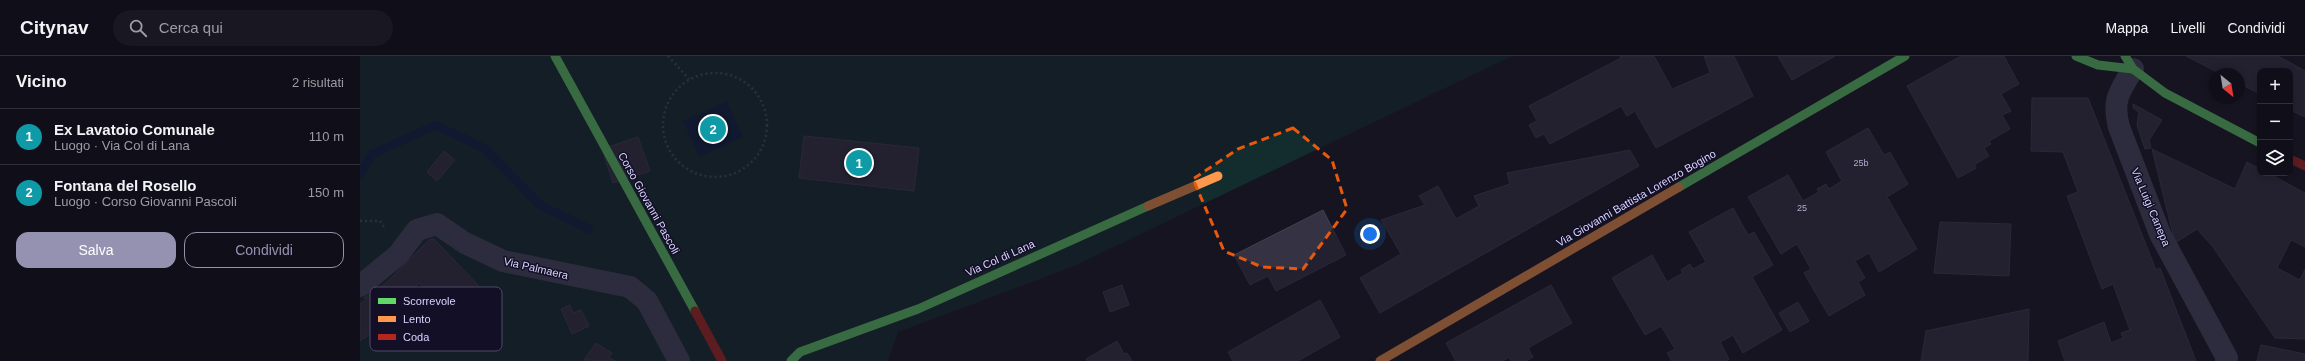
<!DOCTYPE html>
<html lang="it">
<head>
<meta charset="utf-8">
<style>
  body { margin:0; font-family:Arial,sans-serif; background:#191822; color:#f1f3f6 }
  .controls { position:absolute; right:12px; top:12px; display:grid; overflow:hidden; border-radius:8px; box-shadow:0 2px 6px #0003 }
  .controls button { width:36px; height:36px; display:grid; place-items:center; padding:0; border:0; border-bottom:1px solid #302f38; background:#100f19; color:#f1f3f6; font:20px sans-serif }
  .compass { position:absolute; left:1849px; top:12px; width:36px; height:36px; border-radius:50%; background:#100f19; box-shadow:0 2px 6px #0003; rotate:150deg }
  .you { position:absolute; left:1010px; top:178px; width:14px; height:14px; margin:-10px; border:3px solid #fff; border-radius:50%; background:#1a73e8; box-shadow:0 0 0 6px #1a73e833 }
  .badge { display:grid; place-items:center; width:26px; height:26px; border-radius:50%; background:#9591b1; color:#fff; font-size:13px; font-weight:700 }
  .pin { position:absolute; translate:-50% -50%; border:2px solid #fff; box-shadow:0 1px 4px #0006 }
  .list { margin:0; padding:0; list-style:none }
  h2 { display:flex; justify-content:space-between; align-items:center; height:52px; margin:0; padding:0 16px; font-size:17px }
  h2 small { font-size:13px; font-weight:400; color:#9c9ca2 }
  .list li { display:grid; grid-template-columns:26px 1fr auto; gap:12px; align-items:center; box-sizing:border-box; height:56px; padding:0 16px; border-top:1px solid #302f38 }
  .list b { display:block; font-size:15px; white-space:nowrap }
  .list p { margin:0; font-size:13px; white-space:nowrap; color:#9c9ca2 }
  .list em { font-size:13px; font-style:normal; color:#9c9ca2 }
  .actions { display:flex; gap:8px; padding:12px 16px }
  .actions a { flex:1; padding:9px 0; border:1px solid #9591b1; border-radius:12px; text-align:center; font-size:14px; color:#9591b1 }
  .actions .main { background:#9591b1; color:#fff }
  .icon { flex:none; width:22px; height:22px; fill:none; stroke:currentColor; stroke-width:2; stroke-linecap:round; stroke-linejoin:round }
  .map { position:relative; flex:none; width:1945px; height:305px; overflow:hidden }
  header { display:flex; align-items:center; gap:24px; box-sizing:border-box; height:56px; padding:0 20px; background:#100f19; border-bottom:1px solid #302f38 }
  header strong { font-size:19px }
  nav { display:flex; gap:22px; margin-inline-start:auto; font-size:14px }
  .search { width:280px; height:36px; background:#191822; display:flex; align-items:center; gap:10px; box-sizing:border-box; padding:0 14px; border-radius:22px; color:#9c9ca2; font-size:15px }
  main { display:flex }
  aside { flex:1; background:#100f19 }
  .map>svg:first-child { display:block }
  .green { fill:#132c2d }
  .water { fill:#0d2144 }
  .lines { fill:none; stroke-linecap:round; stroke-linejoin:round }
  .stream { stroke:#0d2144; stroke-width:9 }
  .building { fill:#343243; stroke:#433f54 }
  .path { stroke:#44505f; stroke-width:2.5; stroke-dasharray:2 3; stroke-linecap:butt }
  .street { stroke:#4a4962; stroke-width:22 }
  .fast { stroke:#63d668; stroke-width:9 }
  .slow { stroke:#ff974d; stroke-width:9 }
  .jam { stroke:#b3261e; stroke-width:9 }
  .marked { fill:none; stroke:#e8590c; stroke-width:3; stroke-dasharray:8 5; stroke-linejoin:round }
  .labels { text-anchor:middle; stroke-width:3; stroke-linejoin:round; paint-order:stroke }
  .number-label { font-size:9px; fill:#b0acd0 }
  .street-label { font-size:11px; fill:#d9d4ff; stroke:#130f26 }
  .key { fill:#130f26; stroke:#4e4a67; stroke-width:1 }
  .key-label { font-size:11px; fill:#d9d4ff }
</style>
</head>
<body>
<header>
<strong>Citynav</strong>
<div class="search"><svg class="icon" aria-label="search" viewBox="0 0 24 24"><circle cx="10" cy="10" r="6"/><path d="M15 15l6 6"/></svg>Cerca qui</div>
<nav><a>Mappa</a><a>Livelli</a><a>Condividi</a></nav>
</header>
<main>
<aside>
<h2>Vicino<small>2 risultati</small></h2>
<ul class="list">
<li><span class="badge" style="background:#0f9aa8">1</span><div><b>Ex Lavatoio Comunale</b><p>Luogo · Via Col di Lana</p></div><em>110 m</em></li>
<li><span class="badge" style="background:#0f9aa8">2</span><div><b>Fontana del Rosello</b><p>Luogo · Corso Giovanni Pascoli</p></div><em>150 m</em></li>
</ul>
<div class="actions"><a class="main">Salva</a><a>Condividi</a></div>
</aside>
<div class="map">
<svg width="1945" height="305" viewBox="0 0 1945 305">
  <rect width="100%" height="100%" fill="#161421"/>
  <polygon class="green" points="0,0 1152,0 712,211 538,276 528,305 0,305"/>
  <polygon class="water" points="367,45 383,81 339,101 323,65"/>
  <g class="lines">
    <polyline class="stream" points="0,118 12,98 76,69 125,93 180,149 229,173"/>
  </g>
  <g class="building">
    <polygon points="1260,0 1294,0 1312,33 1350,17 1344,0 1374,0 1393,40 1296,92 1275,55 1267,60 1261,50 1190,88 1184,78 1176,82 1169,69 1177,65 1169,50 1261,2"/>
    <polygon points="1418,0 1475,0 1432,24"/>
    <polygon points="1601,0 1644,0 1659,28 1641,38 1651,55 1642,59 1650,73 1629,85 1631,88 1624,92 1629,100 1614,109 1616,112 1598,122 1547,30"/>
    <polygon points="1826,0 1918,0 1945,15 1945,61 1930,54 1930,15 1900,15 1900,38 1879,27 1879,18 1861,18"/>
    <polygon points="1672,42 1728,42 1796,214 1800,212 1836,305 1705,305 1698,285 1744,266 1751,287 1763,282 1761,277 1770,274 1753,228 1742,233 1707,140 1718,136 1703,96 1671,95"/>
    <polygon points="1773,48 1802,64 1789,84 1791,92 1785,93 1777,69 1779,56 1773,52"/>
    <polygon points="1508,72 1524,99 1530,96 1548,128 1527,141 1557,193 1519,216 1509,197 1495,205 1505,222 1498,226 1505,239 1469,260 1444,217 1451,213 1437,188 1421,198 1388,141 1428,119 1443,145 1459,136 1457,133 1466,128 1469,133 1482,125 1466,96"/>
    <polygon points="444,80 559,92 554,135 439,122"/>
    <polygon points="278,81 290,115 253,127 242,93"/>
    <polygon points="1792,93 1875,133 1887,106 1900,113 1900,117 1908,117 1945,137 1945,191 1931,184 1917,212 1940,224 1945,213 1945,283 1915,282 1853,191 1837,173 1815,187"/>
    <polygon points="1270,94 1279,110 1020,257 1000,222 1041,198 1021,164 1065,149 1059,140 1078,130 1096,163 1119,150 1114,140 1150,128 1147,117"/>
    <polygon points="84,95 95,104 77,125 67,116"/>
    <polygon points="1373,152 1388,179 1394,176 1413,209 1392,221 1422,274 1383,297 1373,279 1360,286 1369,303 1366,305 1312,305 1307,297 1315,293 1301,270 1285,279 1252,222 1292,199 1307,226 1323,217 1321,214 1330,208 1333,213 1346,206 1329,176"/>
    <polygon points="963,154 986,199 916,235 908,220 890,229 874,199"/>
    <polygon points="1580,166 1651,168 1649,220 1574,217"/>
    <polygon points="74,183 139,251 126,264 119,258 112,265 83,235 76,243 59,227 43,244 14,257 22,270 0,285 0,248 6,244 4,242 25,228 69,184"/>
    <polygon points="762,229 769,249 750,256 743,236"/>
    <polygon points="1191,229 1212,267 1168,292 1173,301 1166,305 1151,305 1149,301 1143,305 1096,305 1086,287"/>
    <polygon points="960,244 980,281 938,305 873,305 868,296"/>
    <polygon points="1438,246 1449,265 1430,276 1419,257"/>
    <polygon points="210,249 213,257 221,254 229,270 212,278 201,253"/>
    <polygon points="1669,253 1668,305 1561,305 1566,275"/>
    <polygon points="757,285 764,298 767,297 772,305 727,305 726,303"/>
    <polygon points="236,287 252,297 249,301 255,305 224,304"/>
    <polygon points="1901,289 1945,298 1945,305 1897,305"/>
  </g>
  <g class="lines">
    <g class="path">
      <polyline points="308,0 329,23"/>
      <circle cx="355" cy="69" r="52"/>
      <polyline points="0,165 20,165 25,173"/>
    </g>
    <g class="street">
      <path d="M1773,13C1759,37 1752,43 1759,71L1800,178L1867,302L1866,305"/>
      <polyline points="0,230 38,199 57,174 77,168 105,187 143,205 270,231 287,245 319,305"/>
    </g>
    <g class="fast">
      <polyline points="195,0 335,255"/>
      <polyline points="1716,0 1738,9 1773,13"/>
      <polyline points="1765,0 1773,13 1805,37 1900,87"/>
      <polyline points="1319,131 1545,0"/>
      <polyline points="431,305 440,296 558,253 788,150"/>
    </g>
    <g class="slow">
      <polyline points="788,150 858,120"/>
      <polyline points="1020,305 1319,131"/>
    </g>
    <g class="jam">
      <polyline points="1930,103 1945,110"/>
      <polyline points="335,255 362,305"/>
    </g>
  </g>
  <path d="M0 0H1945V305H0ZM933,72L972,104L987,153L943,213L902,211L864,195L833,123L878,93Z" fill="#161421" fill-opacity=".55" fill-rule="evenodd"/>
  <path class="marked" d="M933,72L972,104L987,153L943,213L902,211L864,195L833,123L878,93Z"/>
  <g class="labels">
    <g class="number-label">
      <text x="1501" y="110">25b</text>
      <text x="1442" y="155">25</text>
    </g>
    <g class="street-label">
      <text transform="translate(1276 142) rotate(-30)" y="4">Via Giovanni Battista Lorenzo Bogino</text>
      <text transform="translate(289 147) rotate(61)" y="4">Corso Giovanni Pascoli</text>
      <text transform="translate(1791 151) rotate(67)" y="4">Via Luigi Canepa</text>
      <text transform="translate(640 202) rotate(-24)" y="4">Via Col di Lana</text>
      <text transform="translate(176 212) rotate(13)" y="4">Via Palmaera</text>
    </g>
  </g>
  <rect x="10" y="231" width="132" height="64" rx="6" class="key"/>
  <rect x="18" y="242" width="18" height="6" fill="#63d668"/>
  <rect x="18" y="260" width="18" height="6" fill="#ff974d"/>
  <rect x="18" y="278" width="18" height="6" fill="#b3261e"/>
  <g class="key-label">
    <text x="43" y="249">Scorrevole</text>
    <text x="43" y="267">Lento</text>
    <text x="43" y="285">Coda</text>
  </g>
</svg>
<div class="controls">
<button>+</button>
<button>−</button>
<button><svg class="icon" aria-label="layers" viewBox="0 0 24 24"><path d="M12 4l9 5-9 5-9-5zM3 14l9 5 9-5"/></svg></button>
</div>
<svg class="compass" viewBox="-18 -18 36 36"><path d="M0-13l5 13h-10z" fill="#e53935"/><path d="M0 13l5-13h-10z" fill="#9c9ca2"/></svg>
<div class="you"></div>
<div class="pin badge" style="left:499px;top:107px;background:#0f9aa8">1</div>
<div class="pin badge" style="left:353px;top:73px;background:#0f9aa8">2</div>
</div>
</main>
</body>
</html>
